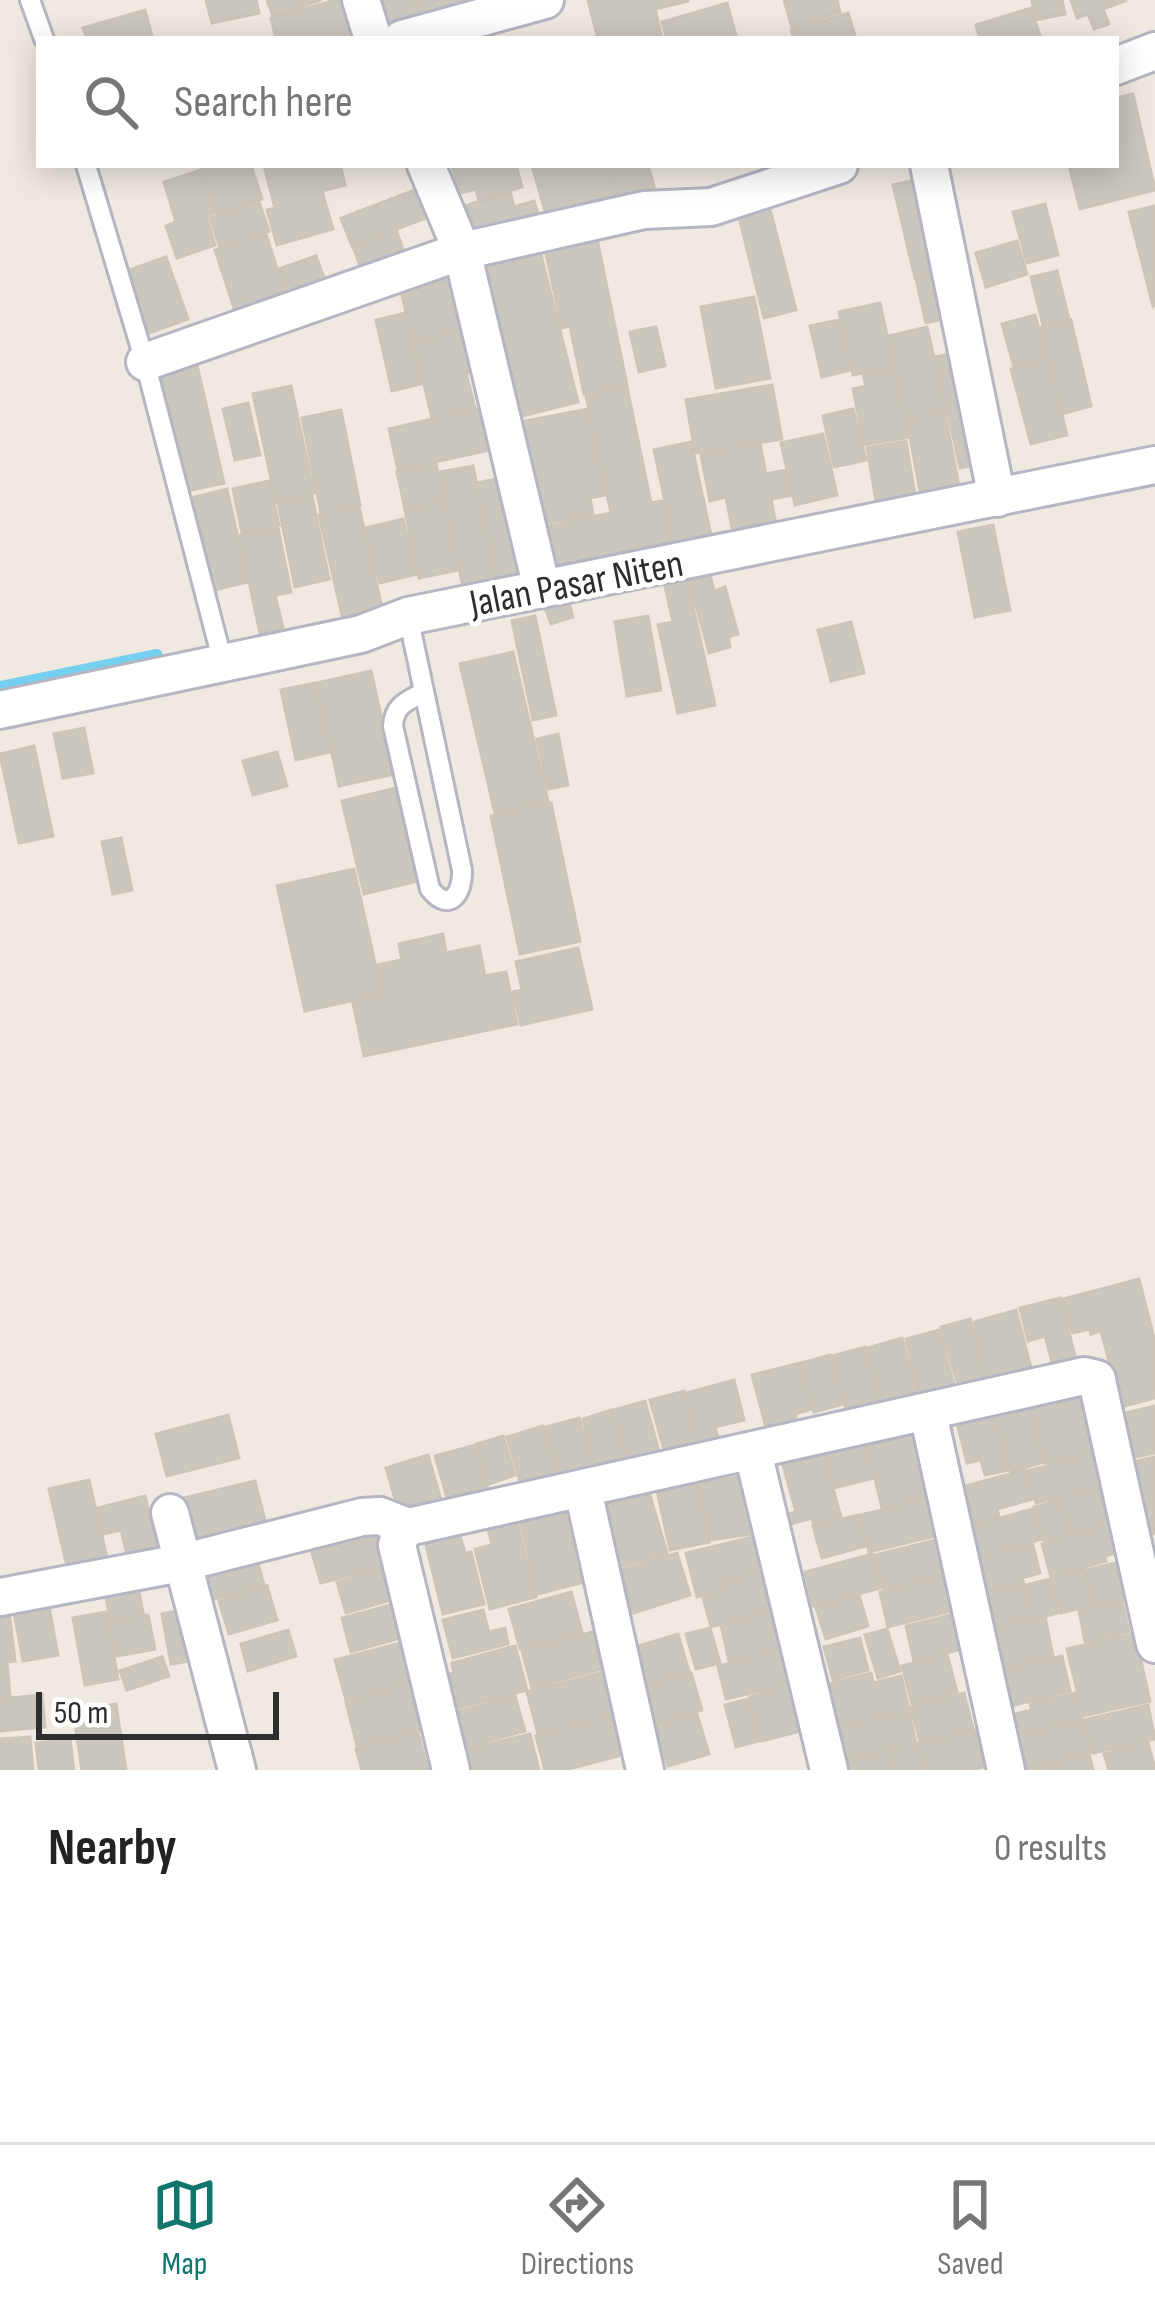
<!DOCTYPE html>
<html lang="en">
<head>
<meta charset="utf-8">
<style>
  body { margin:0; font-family:"Sofia Sans Condensed",sans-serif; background:#f6f6f6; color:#222 }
  .scale { position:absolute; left:36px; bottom:30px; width:243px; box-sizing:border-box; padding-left:12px; border:6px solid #2e2e2e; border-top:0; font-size:33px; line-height:42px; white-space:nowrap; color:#2e2e2e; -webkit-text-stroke:9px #fff; paint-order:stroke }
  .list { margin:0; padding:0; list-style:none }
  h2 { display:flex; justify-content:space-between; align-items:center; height:156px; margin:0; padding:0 48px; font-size:51px }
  h2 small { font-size:39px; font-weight:400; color:#767676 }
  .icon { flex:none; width:66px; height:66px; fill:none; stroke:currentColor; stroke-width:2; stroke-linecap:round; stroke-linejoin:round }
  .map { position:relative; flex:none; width:1155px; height:1770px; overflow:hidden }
  .search { position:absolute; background:#fff; box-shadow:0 6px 30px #0003; left:36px; right:36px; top:36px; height:132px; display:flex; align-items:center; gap:30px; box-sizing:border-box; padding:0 42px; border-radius:0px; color:#767676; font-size:45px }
  .sheet { height:372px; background:#fff }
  nav { display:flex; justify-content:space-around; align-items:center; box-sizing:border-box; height:168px; border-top:3px solid #e0e0e0; background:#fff; font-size:33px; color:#767676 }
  nav a { display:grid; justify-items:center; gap:6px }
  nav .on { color:#0f766e }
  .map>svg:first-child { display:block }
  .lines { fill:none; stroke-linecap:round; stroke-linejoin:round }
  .stream { stroke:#75cff0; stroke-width:10 }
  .building { fill:#cbc7bf; stroke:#cbc5ba; stroke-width:3 }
  .lane-casing { stroke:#b4b7c1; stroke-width:24 }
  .street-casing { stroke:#b4b7c1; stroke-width:42 }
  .lane { stroke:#fff; stroke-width:18 }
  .street { stroke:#fff; stroke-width:36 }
  .labels { text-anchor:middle; stroke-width:10; stroke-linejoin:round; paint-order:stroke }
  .street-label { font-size:39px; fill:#2e2e2e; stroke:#fff }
</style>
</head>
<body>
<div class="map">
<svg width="1155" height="1770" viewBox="0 0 1155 1770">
  <rect width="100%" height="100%" fill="#efe9e1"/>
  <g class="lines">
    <polyline class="stream" points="0,686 157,654"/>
  </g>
  <g class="building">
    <polygon points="206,0 256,0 259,13 212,23"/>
    <polygon points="267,0 321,0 273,16"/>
    <polygon points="336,0 347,0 356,32 329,39 276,39 271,18"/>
    <polygon points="376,0 414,0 420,21 375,32"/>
    <polygon points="416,0 468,0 472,12 423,26"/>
    <polygon points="588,0 688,0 688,1 655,9 662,39 598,39"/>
    <polygon points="784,0 837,0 840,12 792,27"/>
    <polygon points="1032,0 1062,0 1065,14 1035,20"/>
    <polygon points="1071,0 1127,0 1103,9 1109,24 1094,29 1088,14 1077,18"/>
    <polygon points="727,3 737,39 667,39 662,22"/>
    <polygon points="1031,8 1041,39 980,39 976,25"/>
    <polygon points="145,10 152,36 143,39 87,39 83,28"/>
    <polygon points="848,13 856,39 794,39 791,30"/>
    <polygon points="1133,94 1155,190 1080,209 1069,165 1116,165 1116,98"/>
    <polygon points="251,165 262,199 217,214 200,166"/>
    <polygon points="264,165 340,165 345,185 322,191 333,229 277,245 267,210 275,208"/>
    <polygon points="452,165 516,165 522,187 479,200 476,189 460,193"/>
    <polygon points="532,165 608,165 619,206 549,226"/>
    <polygon points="610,165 648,165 656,194 620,204"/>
    <polygon points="201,170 214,213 206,216 215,245 177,258 166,226 176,222 164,182"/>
    <polygon points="924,178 945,271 915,278 893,185"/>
    <polygon points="423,187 434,215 352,246 341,218"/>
    <polygon points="510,192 514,207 534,201 540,220 471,240 461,207"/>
    <polygon points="259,202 269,231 220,248 210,218"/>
    <polygon points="1045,204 1058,255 1027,263 1013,212"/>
    <polygon points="769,205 796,310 764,318 738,213"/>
    <polygon points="1155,206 1155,305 1153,306 1129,212"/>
    <polygon points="595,229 627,385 584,394 570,326 562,328 543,240"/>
    <polygon points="396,230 407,260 364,276 353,247"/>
    <polygon points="266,234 288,303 238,320 215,250"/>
    <polygon points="537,239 578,402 519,417 479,253"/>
    <polygon points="1017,241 1027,274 986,287 976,253"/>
    <polygon points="316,256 327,286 290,299 279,269"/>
    <polygon points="166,257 188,319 146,334 124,272"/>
    <polygon points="1057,271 1069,319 1043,325 1031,277"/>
    <polygon points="943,273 953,317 926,323 916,279"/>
    <polygon points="462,276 474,327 413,342 401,291"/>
    <polygon points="754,297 770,378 716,388 701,307"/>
    <polygon points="880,303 894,366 853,375 839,312"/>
    <polygon points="405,313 421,384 392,391 376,320"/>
    <polygon points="1035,315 1047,358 1014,367 1002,324"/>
    <polygon points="839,320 851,370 822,377 810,326"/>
    <polygon points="1071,320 1091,406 1062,414 1041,327"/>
    <polygon points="656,327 665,366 639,372 630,332"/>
    <polygon points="927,327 946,410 907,419 888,336"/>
    <polygon points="470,330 480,369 466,373 475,408 432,418 414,343"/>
    <polygon points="963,351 987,462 960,468 936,357"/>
    <polygon points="195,356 224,483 187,491 158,365"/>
    <polygon points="1047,359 1067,435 1031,444 1011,369"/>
    <polygon points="895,368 909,437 864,445 853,389 866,386 863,374"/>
    <polygon points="772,385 782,439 695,453 686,400"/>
    <polygon points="291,386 314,493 276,502 253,394"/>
    <polygon points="627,387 651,503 662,501 671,541 553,566 545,527 611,513 586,396"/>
    <polygon points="248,403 260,455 235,460 223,409"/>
    <polygon points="493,405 503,447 398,470 389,429"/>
    <polygon points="588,409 605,495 590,498 593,514 542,524 521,422"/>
    <polygon points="853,409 866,460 834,467 823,416"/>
    <polygon points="341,410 360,505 321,513 302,418"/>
    <polygon points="945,413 959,486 920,492 907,420"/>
    <polygon points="823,434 837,495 795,505 781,443"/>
    <polygon points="906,441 915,495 876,502 867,448"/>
    <polygon points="691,442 712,540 675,548 654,450"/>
    <polygon points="760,443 766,474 786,470 792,495 771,499 776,524 733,533 726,497 710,501 701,455"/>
    <polygon points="436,464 444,500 405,509 397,472"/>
    <polygon points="473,466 497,587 464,593 440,472"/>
    <polygon points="506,477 528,573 498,580 477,483"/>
    <polygon points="269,481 279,525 242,533 233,489"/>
    <polygon points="227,489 248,582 215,590 194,497"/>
    <polygon points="312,496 329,579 295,587 278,503"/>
    <polygon points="444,502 458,570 419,578 405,510"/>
    <polygon points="359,507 383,612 343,620 319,515"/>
    <polygon points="403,519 417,574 380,583 365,528"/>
    <polygon points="993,525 1010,610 975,617 958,532"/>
    <polygon points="278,528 291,592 275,595 283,628 260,633 239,536"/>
    <polygon points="710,575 714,591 725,587 738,634 728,637 730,647 709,653 689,580"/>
    <polygon points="687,580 715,705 678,713 658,625 673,622 665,586"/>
    <polygon points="568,600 573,617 551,624 545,608"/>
    <polygon points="535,616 556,715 533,720 512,621"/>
    <polygon points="648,616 661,690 627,696 615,622"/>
    <polygon points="851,622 864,673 831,681 818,630"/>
    <polygon points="513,652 548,801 495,813 460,664"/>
    <polygon points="371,671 394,774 339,786 317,683"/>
    <polygon points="315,683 330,752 296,760 281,690"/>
    <polygon points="84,728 93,773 63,778 54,734"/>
    <polygon points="558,734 568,785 548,789 537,739"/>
    <polygon points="34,746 53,836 19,843 0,754"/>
    <polygon points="277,752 287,786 253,795 243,761"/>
    <polygon points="396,788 418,881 364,894 342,801"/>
    <polygon points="551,803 580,941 520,954 491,816"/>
    <polygon points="121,838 132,890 113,894 102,842"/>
    <polygon points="354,869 382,994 305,1011 277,886"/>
    <polygon points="443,934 446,953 479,946 485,976 506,972 517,1024 364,1056 353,1003 384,996 377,965 402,960 399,944"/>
    <polygon points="578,948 592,1009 521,1025 513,992 522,990 516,962"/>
    <polygon points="1139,1279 1155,1342 1155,1398 1121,1407 1101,1331 1091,1334 1090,1329 1072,1333 1063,1299"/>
    <polygon points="1060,1298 1076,1360 1053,1366 1045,1336 1028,1341 1020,1308"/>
    <polygon points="1016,1310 1031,1368 989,1380 974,1322"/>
    <polygon points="970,1319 986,1377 958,1385 941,1327"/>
    <polygon points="939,1330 956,1392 922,1401 906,1339"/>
    <polygon points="902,1338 919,1398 883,1408 867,1348"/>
    <polygon points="865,1347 880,1401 846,1410 832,1356"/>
    <polygon points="830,1355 844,1404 814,1412 801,1363"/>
    <polygon points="800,1363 812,1409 795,1414 797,1423 767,1431 752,1375"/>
    <polygon points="734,1380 744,1420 715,1427 719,1441 700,1446 686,1393"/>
    <polygon points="684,1391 699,1448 666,1457 650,1400"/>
    <polygon points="1081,1395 1096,1451 1046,1464 1031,1409"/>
    <polygon points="645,1401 660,1455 630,1464 614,1410"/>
    <polygon points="1155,1406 1155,1453 1131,1458 1120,1414"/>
    <polygon points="1028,1408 1044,1462 1011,1472 996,1417"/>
    <polygon points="612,1410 627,1462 597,1471 583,1419"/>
    <polygon points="994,1414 1008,1470 985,1475 981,1460 967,1463 957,1423"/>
    <polygon points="228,1415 239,1458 167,1476 156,1434"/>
    <polygon points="579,1418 594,1468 561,1478 546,1427"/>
    <polygon points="543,1426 559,1481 523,1491 507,1437"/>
    <polygon points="912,1430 928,1497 882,1508 866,1441"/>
    <polygon points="503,1436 515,1475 489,1484 477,1444"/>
    <polygon points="865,1438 874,1478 834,1488 824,1448"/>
    <polygon points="475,1445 489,1493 449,1504 435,1456"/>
    <polygon points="823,1453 841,1517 814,1525 812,1518 791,1524 788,1514 796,1512 783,1465"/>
    <polygon points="1094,1454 1103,1486 1036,1503 1027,1471"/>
    <polygon points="428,1455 443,1507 401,1519 386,1468"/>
    <polygon points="1155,1457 1155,1533 1149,1535 1133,1462"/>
    <polygon points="1025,1470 1033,1499 997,1509 999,1517 968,1525 962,1504 969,1503 965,1486"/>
    <polygon points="742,1476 752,1534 710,1540 700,1484"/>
    <polygon points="696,1478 709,1542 670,1550 656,1486"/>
    <polygon points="89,1480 109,1566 69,1575 49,1489"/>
    <polygon points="255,1481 269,1536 197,1554 183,1498"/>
    <polygon points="1104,1487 1114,1522 1070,1534 1061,1499"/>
    <polygon points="649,1492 667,1553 619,1567 600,1507"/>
    <polygon points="145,1496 160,1557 129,1564 121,1530 103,1534 97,1508"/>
    <polygon points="931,1498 940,1535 869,1552 860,1515"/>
    <polygon points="1059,1500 1070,1536 1045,1543 1034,1507"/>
    <polygon points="564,1509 581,1583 538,1594 520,1520"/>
    <polygon points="1033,1509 1042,1539 975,1558 967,1527"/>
    <polygon points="858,1515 866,1546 822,1558 813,1526"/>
    <polygon points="516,1518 536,1597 490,1609 475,1549 492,1545 487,1525"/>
    <polygon points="378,1520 391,1564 321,1583 308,1540"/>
    <polygon points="1115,1525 1122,1551 1105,1556 1106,1561 1051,1577 1042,1544"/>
    <polygon points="459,1532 465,1553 471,1552 484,1604 443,1614 425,1541"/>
    <polygon points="761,1535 770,1569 723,1581 725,1590 697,1597 686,1553"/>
    <polygon points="940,1539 949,1573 884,1589 875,1555"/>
    <polygon points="1033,1545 1040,1573 1022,1578 1024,1584 986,1592 978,1557"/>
    <polygon points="254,1549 264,1585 211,1600 201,1563"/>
    <polygon points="677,1553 690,1595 633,1613 620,1570"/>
    <polygon points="872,1554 881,1588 813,1606 805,1572"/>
    <polygon points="1123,1561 1131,1597 1094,1606 1086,1570"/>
    <polygon points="389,1567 398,1598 346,1613 337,1582"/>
    <polygon points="1084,1569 1093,1605 1061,1613 1052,1577"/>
    <polygon points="770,1571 780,1608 711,1627 703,1597 726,1591 724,1582"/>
    <polygon points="947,1576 955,1610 888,1627 880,1592"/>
    <polygon points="1050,1579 1058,1613 1035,1619 1026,1585"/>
    <polygon points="137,1580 143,1613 110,1619 104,1587"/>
    <polygon points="1025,1585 1033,1617 994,1627 986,1595"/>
    <polygon points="267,1586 277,1620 229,1634 219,1601"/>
    <polygon points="571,1592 582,1632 520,1649 509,1609"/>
    <polygon points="859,1595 868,1626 826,1639 816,1608"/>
    <polygon points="1122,1601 1129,1632 1085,1642 1079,1610"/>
    <polygon points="394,1604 404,1637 351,1652 342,1618"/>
    <polygon points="49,1607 58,1655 23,1661 14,1613"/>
    <polygon points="180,1610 189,1661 171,1664 162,1614"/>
    <polygon points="483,1610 489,1632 505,1628 508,1644 453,1658 443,1620"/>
    <polygon points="783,1610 791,1647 729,1661 721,1625"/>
    <polygon points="9,1611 15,1661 7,1662 10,1696 0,1697 0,1612"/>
    <polygon points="106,1612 118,1679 85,1685 73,1618"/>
    <polygon points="958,1613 967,1648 914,1661 906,1626"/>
    <polygon points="148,1615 155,1649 117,1656 110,1622"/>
    <polygon points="1045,1617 1053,1656 1004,1667 995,1628"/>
    <polygon points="710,1628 720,1663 696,1669 686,1634"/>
    <polygon points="887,1629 900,1671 878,1678 865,1635"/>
    <polygon points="288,1630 296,1656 248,1671 241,1644"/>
    <polygon points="592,1632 602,1669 532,1688 522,1651"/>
    <polygon points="678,1634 689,1671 646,1684 635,1647"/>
    <polygon points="1135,1634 1150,1701 1083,1716 1067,1649"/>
    <polygon points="860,1638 868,1670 833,1680 824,1647"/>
    <polygon points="404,1642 415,1681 346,1700 335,1660"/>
    <polygon points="515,1646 527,1690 459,1708 450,1674 454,1673 452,1663"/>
    <polygon points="789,1649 790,1684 726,1699 718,1666"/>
    <polygon points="947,1654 957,1692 912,1704 902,1666"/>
    <polygon points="1062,1656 1070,1691 1011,1706 1003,1670"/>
    <polygon points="162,1657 169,1676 127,1690 120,1671"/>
    <polygon points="604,1672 615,1714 538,1734 527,1692"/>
    <polygon points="691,1673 702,1710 657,1723 646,1686"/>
    <polygon points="871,1673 873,1683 901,1676 909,1709 840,1727 829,1684"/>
    <polygon points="414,1684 426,1728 357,1746 346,1702"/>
    <polygon points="790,1686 801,1731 762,1741 750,1697"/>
    <polygon points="964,1693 973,1729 920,1742 911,1707"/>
    <polygon points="1075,1693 1082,1719 1016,1736 1011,1715 1032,1710 1030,1704"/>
    <polygon points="42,1695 45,1727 0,1731 0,1699"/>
    <polygon points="515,1696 525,1731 466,1747 457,1712"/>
    <polygon points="748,1699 759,1741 736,1747 725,1705"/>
    <polygon points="116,1704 126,1770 82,1770 73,1711"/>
    <polygon points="1148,1705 1155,1739 1093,1753 1084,1720"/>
    <polygon points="909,1711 916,1743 846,1760 838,1728"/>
    <polygon points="697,1714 709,1754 668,1766 656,1725"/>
    <polygon points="616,1716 626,1754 565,1770 545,1770 536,1736"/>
    <polygon points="1082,1720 1091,1752 1024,1770 1016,1738"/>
    <polygon points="975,1731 983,1767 970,1770 925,1770 918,1744"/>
    <polygon points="418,1733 428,1770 362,1770 356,1749"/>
    <polygon points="530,1734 539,1770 470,1770 464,1750"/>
    <polygon points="30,1737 33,1770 0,1770 0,1739"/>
    <polygon points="70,1739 74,1770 39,1770 36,1743"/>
    <polygon points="1148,1742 1155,1770 1109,1770 1104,1754"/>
    <polygon points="916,1743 923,1770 893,1770 888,1750"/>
    <polygon points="888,1751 892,1770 846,1770 844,1762"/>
    <polygon points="1089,1754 1093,1770 1033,1770"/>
  </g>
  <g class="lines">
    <defs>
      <g id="lane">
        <polyline points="30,0 44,39"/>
        <polyline points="86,165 145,362 223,663"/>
        <path d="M408,616L462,870C463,894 449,913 430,889L393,726C394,705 407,701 424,692"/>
      </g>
      <g id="street">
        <polyline points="361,0 373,39"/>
        <polyline points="402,39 545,0"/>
        <polyline points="1116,66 1155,51"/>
        <polyline points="426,165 462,251 542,589"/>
        <polyline points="929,165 997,498"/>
        <polyline points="145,362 462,251 644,210 711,207 839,165"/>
        <polyline points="0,710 361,634 408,616 1155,465"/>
        <polyline points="928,1413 1006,1770"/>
        <polyline points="753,1452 829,1770"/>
        <polyline points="583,1490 645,1770"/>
        <polyline points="170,1513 237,1770"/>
        <polyline points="0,1597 181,1563 362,1517 380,1516 408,1527"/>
        <polyline points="451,1770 397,1545 399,1537 408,1527 1084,1376 1097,1379 1098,1385 1155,1644"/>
      </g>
    </defs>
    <use href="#lane" class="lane-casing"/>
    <use href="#street" class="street-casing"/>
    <use href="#lane" class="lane"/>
    <use href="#street" class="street"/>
  </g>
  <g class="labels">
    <g class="street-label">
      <text transform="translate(576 582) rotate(-11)" y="14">Jalan Pasar Niten</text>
    </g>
  </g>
</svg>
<div class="scale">50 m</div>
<div class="search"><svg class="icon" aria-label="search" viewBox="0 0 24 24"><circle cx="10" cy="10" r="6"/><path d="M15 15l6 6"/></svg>Search here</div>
</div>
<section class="sheet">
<h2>Nearby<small>0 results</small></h2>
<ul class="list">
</ul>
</section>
<nav>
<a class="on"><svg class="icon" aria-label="map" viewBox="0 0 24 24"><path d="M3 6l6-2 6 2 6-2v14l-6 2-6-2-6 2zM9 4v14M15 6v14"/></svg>Map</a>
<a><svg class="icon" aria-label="directions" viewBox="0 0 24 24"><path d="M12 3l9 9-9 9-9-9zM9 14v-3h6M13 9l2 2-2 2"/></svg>Directions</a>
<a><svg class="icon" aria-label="saved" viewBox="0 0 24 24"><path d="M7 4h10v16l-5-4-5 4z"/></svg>Saved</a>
</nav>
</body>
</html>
